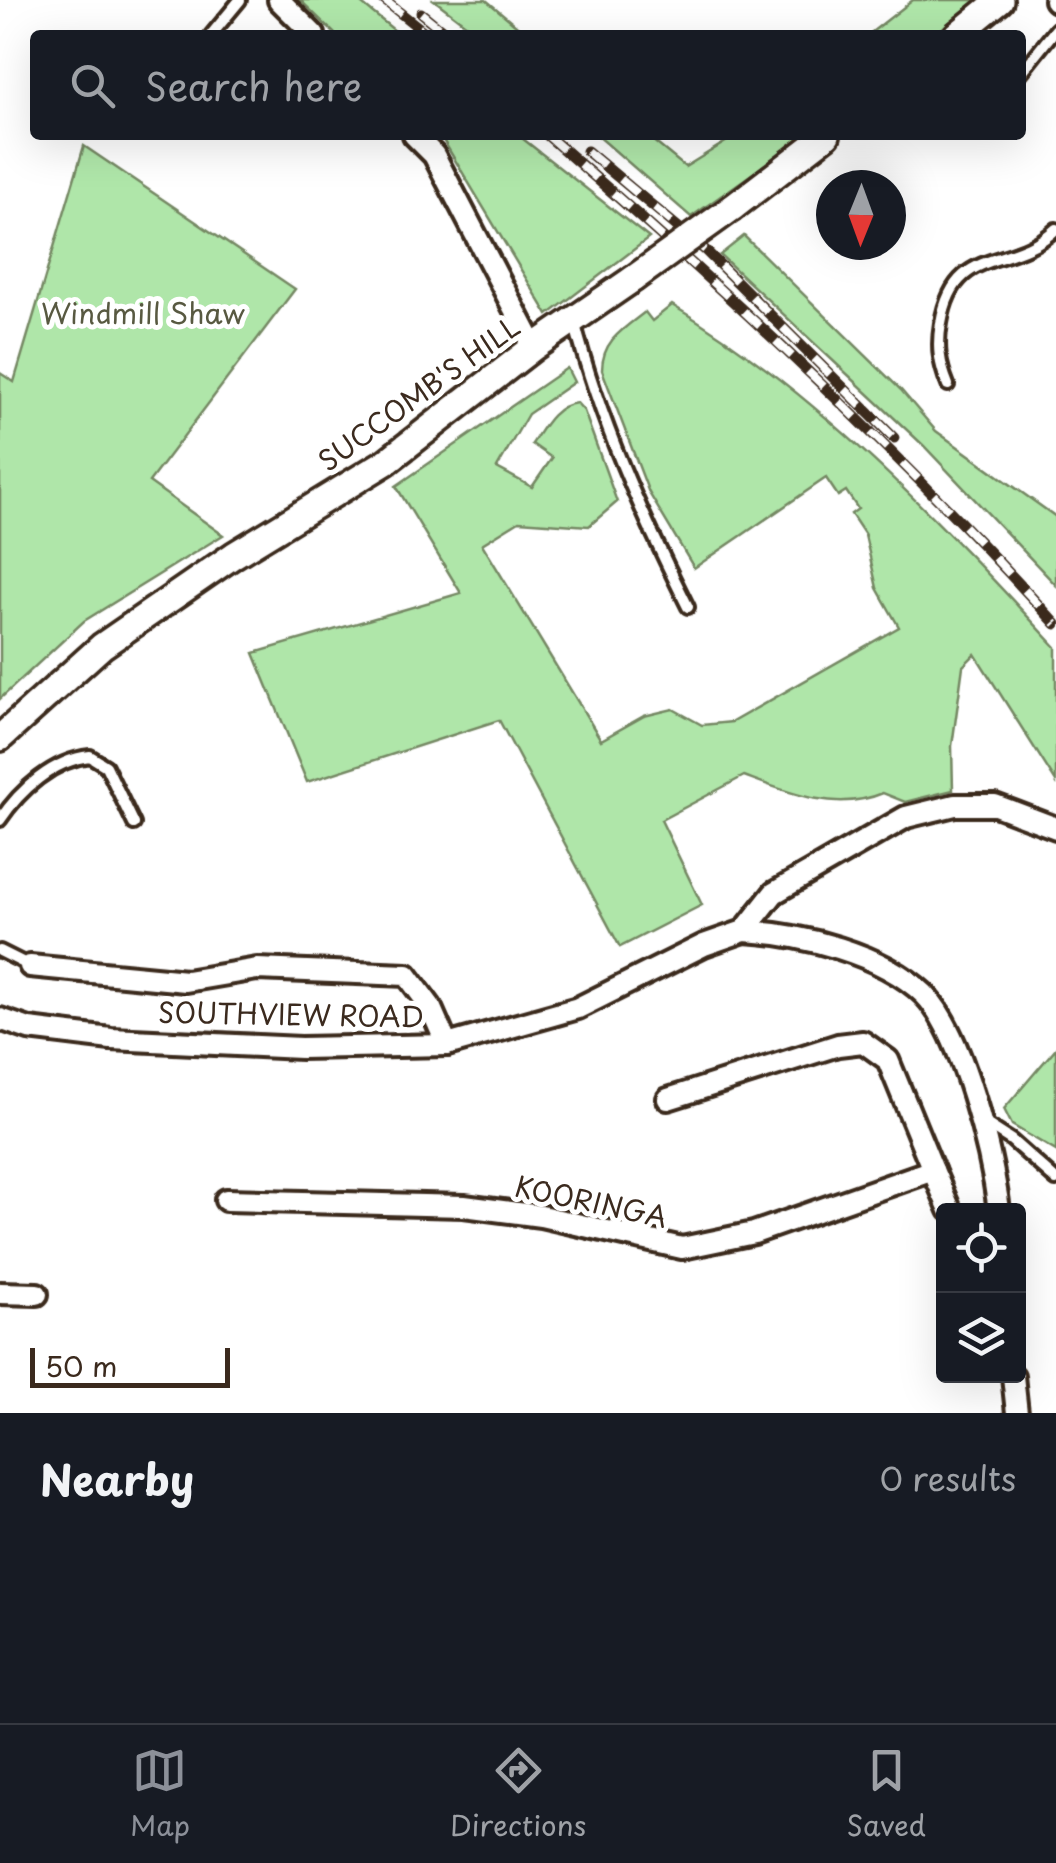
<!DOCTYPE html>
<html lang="en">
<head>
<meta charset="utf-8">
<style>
  body { margin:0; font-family:"Playpen Sans",sans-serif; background:#242831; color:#f1f3f6 }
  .controls { position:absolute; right:30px; bottom:30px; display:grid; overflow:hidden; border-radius:10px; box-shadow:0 10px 40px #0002 }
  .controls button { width:90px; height:90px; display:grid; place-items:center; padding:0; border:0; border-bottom:2px solid #363941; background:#171b24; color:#f1f3f6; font:50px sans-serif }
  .compass { position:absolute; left:816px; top:170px; width:90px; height:90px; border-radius:50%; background:#171b24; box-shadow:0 10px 40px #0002; rotate:181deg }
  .scale { position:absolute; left:30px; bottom:25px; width:200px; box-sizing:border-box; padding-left:10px; border:5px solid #3b2a1e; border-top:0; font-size:28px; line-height:35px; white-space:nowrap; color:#3b2a1e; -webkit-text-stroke:8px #fff; paint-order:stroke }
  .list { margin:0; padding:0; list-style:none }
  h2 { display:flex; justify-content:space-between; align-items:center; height:130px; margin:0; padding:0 40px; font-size:42px }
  h2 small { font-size:32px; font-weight:400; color:#9ea1a6 }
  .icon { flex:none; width:55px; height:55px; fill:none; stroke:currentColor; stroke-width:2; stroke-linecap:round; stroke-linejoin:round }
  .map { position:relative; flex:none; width:1056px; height:1413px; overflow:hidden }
  .search { position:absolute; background:#171b24; box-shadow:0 10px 40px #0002; left:30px; right:30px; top:30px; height:110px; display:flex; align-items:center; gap:25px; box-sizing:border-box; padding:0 35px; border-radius:10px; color:#9ea1a6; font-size:38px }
  .sheet { height:310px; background:#171b24 }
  nav { display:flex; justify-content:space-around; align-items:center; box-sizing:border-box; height:140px; border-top:2px solid #363941; background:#171b24; font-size:28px; color:#9ea1a6 }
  nav a { display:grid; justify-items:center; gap:5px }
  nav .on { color:#8c9099 }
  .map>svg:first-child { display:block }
  .green { fill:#afe6a9; stroke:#758864; stroke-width:2.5 }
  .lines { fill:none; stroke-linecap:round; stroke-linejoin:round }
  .service-casing { stroke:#3b2a1e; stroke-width:18 }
  .minor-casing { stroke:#3b2a1e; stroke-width:28 }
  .tertiary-casing { stroke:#3b2a1e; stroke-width:32 }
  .service { stroke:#fff; stroke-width:10 }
  .minor { stroke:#fff; stroke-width:20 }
  .tertiary { stroke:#fff; stroke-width:25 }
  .rail-casing { stroke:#3b2a1e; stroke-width:11 }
  .rail { stroke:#fff; stroke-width:8; stroke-dasharray:22; stroke-linecap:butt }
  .tertiary-bridge-casing { stroke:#3b2a1e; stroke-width:32; stroke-linecap:butt }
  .tertiary-bridge { stroke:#fff; stroke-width:25 }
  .labels { text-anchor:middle; stroke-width:10; stroke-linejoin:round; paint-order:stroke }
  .park-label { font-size:28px; fill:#585941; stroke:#fff }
  .street-label { font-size:28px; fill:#3b2a1e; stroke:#fff }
</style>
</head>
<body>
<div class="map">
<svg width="1056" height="1413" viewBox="0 0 1056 1413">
  <rect width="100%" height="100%" fill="#fff"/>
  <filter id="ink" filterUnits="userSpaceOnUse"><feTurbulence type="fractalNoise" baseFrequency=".01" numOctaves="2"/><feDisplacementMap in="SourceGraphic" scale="20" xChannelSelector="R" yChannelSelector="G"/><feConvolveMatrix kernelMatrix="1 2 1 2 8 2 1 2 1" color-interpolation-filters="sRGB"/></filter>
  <g filter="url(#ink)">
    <g class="green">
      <polygon points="300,0 357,0 400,35 336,35"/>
      <polygon points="434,0 486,0 528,35 480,35"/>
      <polygon points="913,0 977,0 934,35 868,35"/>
      <polygon points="440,135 518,135 649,238 548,315"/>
      <polygon points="597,135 646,135 685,167 737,135 807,135 691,217"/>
      <polygon points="84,146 295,289 149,482 223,535 84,621 0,699 0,373 14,382"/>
      <polygon points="744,236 901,390 936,431 1056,517 1056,585 923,445 720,255"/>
      <path d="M672,305C818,392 941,523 1056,647V782L975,654L963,666L952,746L953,790L905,802L883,793C836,813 787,792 744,776L661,820L702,905L620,947L499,720L307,782L254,653L461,593L396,486L567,368L574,382L528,414L497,468L532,487L552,458L532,444C543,427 554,405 577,403L584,411L617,502L589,526L519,521L482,544L601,740L644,716L673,709L702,725L732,722L899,627L877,588L865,535L851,514L858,509L846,491L838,496L826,478L694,568L649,493L602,370C602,341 623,329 645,312L652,321Z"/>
      <polygon points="1056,1048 1056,1151 1012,1125 1004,1109"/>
    </g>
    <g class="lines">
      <defs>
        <g id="service">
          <polyline points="211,35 240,0"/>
          <polyline points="1021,73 1056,29"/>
          <path d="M574,321C600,422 641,513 688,607"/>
          <path d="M948,385C939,363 937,346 941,323C954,244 1010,272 1056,229"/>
          <path d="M0,820C20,790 53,760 90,756L106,766L134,824"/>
          <polyline points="0,951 30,966"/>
          <polyline points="983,1122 1011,1140 1056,1180"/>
        </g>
        <g id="minor">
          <polyline points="279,0 314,35"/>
          <polyline points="1055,0 1056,1"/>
          <polyline points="414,135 434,155 534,347"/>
          <path d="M744,931C801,934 881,953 924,994C963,1033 992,1156 999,1210"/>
          <polyline points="30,966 186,981 257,969 407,975 430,1006 447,1045"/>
          <polyline points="0,1019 29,1029 111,1039 301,1048 447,1045 578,1008 704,945 744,931 774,893 906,817 955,805 995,805 1056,828"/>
          <polyline points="668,1099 838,1045 863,1042 888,1060 933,1170"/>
          <polyline points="226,1200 464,1206 541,1216 682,1248 754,1233 933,1170 950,1210"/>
          <polyline points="0,1293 37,1294"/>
          <polyline points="1013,1376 1017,1413"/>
        </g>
        <g id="tertiary">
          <polyline points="957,35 1000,0"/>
          <polyline points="732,208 827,135"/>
          <polyline points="0,738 102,646 234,555 386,462 534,347 633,279"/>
        </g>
      </defs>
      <use href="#service" class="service-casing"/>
      <use href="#minor" class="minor-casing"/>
      <use href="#tertiary" class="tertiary-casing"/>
      <use href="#service" class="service"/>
      <use href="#minor" class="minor"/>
      <use href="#tertiary" class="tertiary"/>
      <defs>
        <g id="rail">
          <polyline points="384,0 428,35"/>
          <polyline points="421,13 448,35"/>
          <path d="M547,135C724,289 898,450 1056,624"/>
          <polyline points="587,151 705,250 894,438"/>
        </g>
      </defs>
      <use href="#rail" class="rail-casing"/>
      <use href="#rail" class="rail"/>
      <defs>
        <polyline id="tertiary-bridge" points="633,279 732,208"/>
      </defs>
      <use href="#tertiary-bridge" class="tertiary-bridge-casing"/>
      <use href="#tertiary-bridge" class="tertiary-bridge"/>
    </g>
  </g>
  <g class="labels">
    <g class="park-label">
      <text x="143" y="324">Windmill Shaw</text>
    </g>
    <g class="street-label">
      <text transform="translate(419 394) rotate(-36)" y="10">SUCCOMB'S HILL</text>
      <text transform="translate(291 1015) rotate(1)" y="10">SOUTHVIEW ROAD</text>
      <text transform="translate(591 1202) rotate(12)" y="10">KOORINGA</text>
    </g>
  </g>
</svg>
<div class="controls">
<button><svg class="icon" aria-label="locate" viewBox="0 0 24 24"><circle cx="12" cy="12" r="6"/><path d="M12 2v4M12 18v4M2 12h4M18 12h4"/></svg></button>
<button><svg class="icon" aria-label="layers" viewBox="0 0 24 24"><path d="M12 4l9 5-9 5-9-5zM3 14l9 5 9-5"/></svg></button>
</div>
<svg class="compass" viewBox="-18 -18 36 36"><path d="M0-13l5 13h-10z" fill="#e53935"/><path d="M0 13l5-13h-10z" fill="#9ea1a6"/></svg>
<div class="scale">50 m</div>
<div class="search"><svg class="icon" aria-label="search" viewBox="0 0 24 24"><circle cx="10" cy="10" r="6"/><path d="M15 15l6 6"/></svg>Search here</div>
</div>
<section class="sheet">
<h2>Nearby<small>0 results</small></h2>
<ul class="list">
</ul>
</section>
<nav>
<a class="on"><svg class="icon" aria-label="map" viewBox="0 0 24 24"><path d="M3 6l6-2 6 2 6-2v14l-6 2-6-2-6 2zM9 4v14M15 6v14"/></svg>Map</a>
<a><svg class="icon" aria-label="directions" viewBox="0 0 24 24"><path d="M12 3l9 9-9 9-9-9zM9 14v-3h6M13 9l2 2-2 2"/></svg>Directions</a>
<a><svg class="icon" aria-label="saved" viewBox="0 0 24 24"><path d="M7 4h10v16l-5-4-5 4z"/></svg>Saved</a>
</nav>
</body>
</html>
